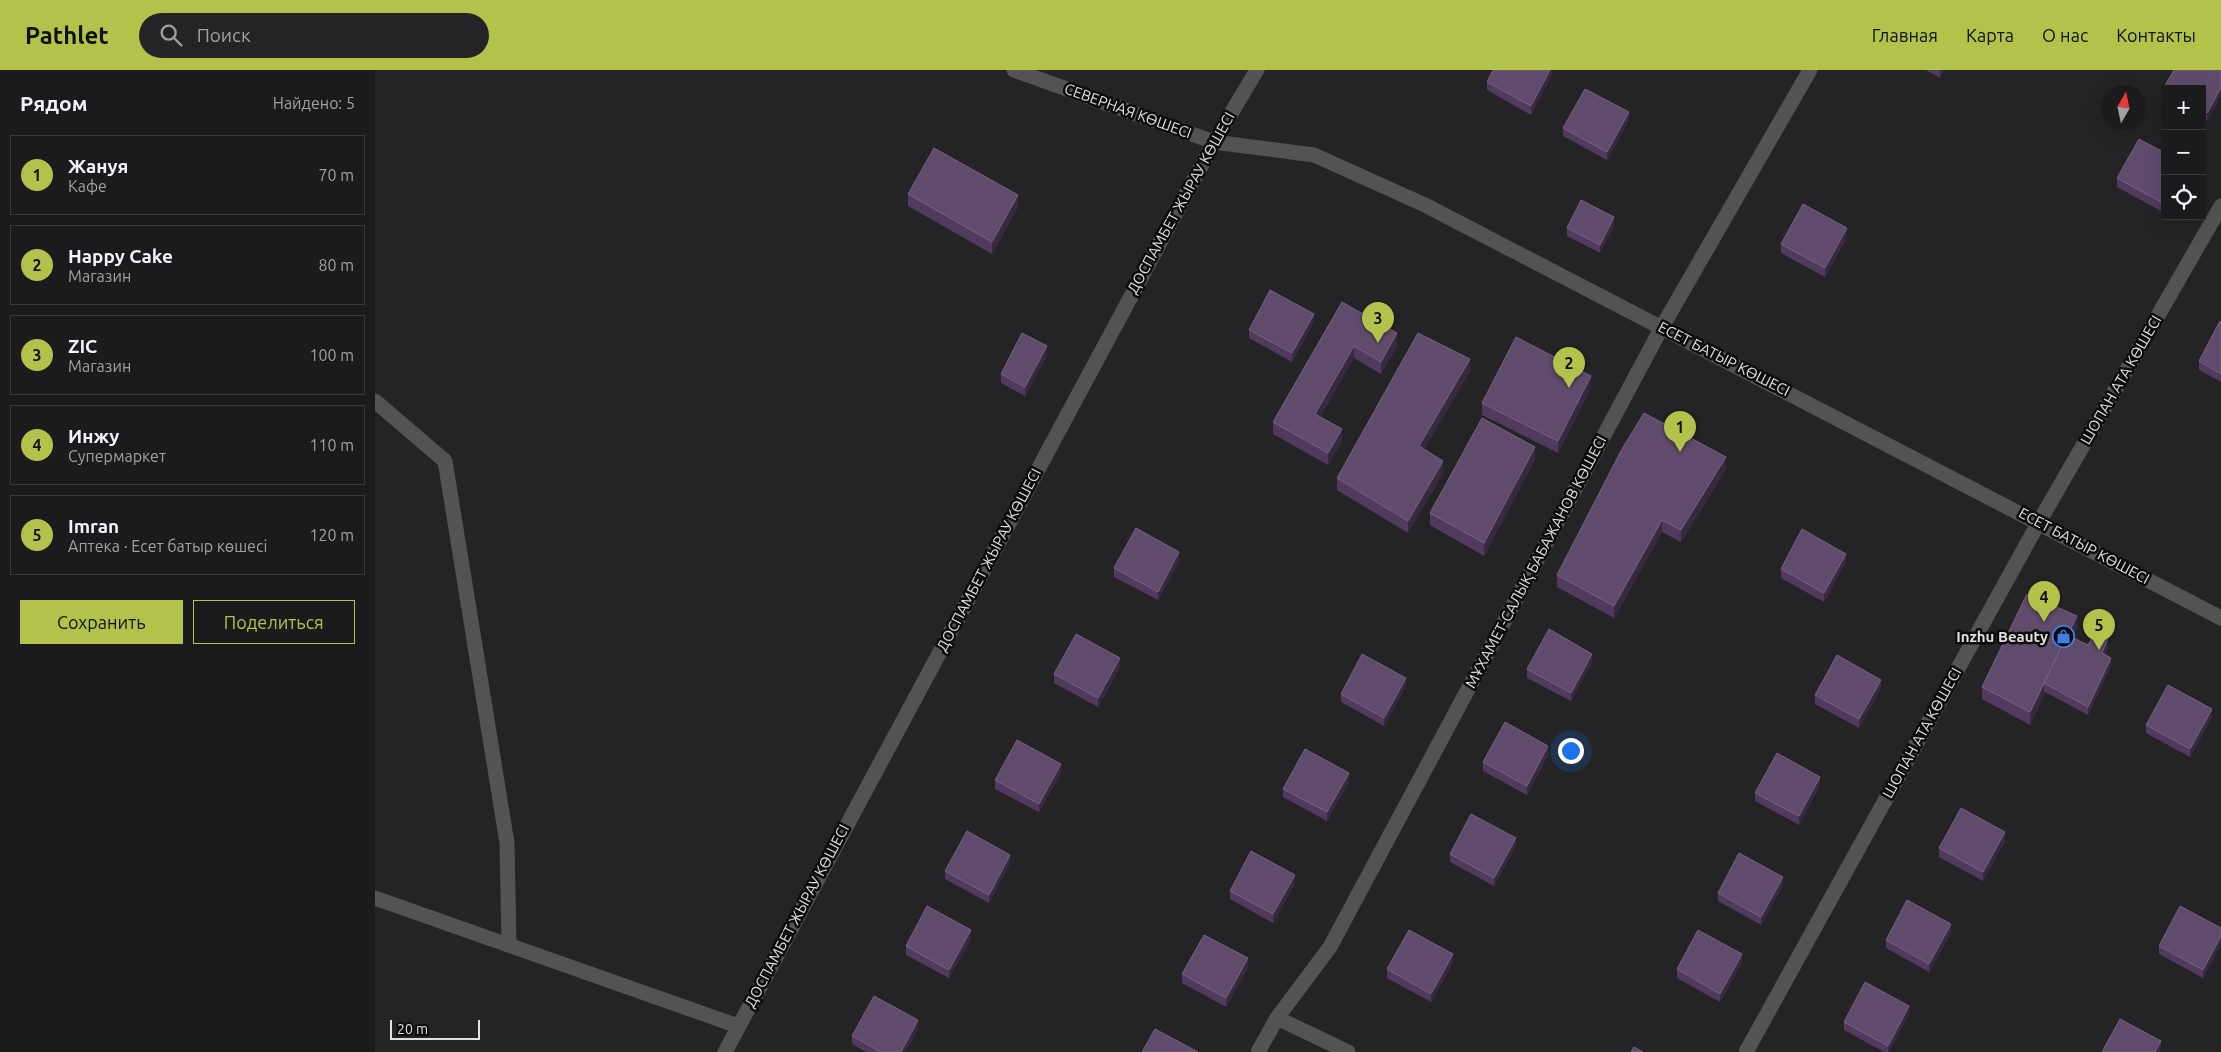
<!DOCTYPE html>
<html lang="ru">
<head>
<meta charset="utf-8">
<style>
  body { margin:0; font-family:Ubuntu,sans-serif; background:#242325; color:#f1f3f6 }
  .controls { position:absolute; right:15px; top:15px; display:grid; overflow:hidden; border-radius:0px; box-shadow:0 5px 20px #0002 }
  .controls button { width:45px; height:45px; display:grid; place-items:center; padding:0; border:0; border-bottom:1px solid #39383b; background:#1b1a1c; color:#f1f3f6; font:25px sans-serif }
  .compass { position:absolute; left:1726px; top:15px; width:45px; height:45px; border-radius:50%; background:#1b1a1c; box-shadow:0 5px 20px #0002; rotate:9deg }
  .scale { position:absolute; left:15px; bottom:12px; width:90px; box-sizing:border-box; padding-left:5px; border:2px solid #e1e0e2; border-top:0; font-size:14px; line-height:18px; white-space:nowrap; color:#e1e0e2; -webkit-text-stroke:4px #0d0c0d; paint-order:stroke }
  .you { position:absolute; left:1195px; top:680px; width:18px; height:18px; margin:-12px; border:4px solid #fff; border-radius:50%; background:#1a73e8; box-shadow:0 0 0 8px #1a73e833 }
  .badge { display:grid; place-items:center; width:32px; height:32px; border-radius:50%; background:#b2c24b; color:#111; font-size:16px; font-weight:700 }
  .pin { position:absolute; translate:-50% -41px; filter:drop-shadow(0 1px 2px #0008) }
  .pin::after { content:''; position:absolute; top:26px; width:18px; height:15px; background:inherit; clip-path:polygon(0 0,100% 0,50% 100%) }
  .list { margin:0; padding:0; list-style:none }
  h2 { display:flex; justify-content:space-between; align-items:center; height:65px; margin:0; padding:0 20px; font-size:21px }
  h2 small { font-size:16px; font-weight:400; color:#a0a1a3 }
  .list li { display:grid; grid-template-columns:32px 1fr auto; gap:15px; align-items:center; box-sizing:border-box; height:80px; margin:0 10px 10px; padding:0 10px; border:1px solid #39383b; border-radius:0px }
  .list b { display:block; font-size:19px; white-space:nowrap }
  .list p { margin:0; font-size:16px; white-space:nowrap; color:#a0a1a3 }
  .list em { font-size:16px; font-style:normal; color:#a0a1a3 }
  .actions { display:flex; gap:10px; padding:15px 20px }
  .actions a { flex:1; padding:11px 0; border:1px solid #b2c24b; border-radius:0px; text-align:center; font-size:18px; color:#b2c24b }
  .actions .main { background:#b2c24b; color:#111 }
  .icon { flex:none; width:28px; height:28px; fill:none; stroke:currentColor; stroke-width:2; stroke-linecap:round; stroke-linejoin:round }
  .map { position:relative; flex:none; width:1846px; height:982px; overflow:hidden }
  header { display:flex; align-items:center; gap:30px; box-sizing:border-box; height:70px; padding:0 25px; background:#b2c24b; color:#111 }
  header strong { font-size:24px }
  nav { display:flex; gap:28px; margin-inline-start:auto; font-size:18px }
  .search { width:350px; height:45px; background:#242325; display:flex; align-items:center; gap:12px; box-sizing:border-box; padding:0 18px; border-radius:28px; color:#a0a1a3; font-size:19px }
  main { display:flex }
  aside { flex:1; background:#1b1a1c }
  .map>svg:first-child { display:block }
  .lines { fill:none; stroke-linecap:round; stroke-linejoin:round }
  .minor { stroke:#545255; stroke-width:15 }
  .wall { fill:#513a5e }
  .shaded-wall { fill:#382941 }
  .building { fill:#604b6c; stroke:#74637f }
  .labels { text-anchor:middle; stroke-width:5; stroke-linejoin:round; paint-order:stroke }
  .street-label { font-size:15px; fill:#e1e0e2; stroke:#0d0c0d }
  .poi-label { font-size:15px; font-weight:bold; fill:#e1e0e2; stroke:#0d0c0d; text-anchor:end }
</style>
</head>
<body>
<header>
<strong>Pathlet</strong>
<div class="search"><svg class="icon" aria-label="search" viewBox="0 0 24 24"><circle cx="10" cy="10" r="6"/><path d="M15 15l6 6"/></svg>Поиск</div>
<nav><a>Главная</a><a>Карта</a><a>О нас</a><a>Контакты</a></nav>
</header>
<main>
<aside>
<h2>Рядом<small>Найдено: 5</small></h2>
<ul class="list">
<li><span class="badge">1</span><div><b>Жануя</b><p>Кафе</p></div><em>70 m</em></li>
<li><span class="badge">2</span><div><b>Happy Cake</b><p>Магазин</p></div><em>80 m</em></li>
<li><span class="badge">3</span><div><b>ZIC</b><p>Магазин</p></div><em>100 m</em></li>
<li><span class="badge">4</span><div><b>Инжу</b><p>Супермаркет</p></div><em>110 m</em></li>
<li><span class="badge">5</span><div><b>Imran</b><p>Аптека · Есет батыр көшесі</p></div><em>120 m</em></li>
</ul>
<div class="actions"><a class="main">Сохранить</a><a>Поделиться</a></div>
</aside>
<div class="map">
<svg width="1846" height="982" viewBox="0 0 1846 982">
  <rect width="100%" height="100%" fill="#242325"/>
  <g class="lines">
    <g class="minor">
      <polyline points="639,0 839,72 939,85 1050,135 1846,548"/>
      <polyline points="0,331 70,391 132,773 134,875"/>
      <polyline points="0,828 363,956"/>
      <polyline points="902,948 973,982"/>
      <polyline points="350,982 839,72 882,0"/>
      <polyline points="883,982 902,948 955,877 1287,257 1435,0"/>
      <polyline points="1371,982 1664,452 1846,136"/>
    </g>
  </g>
  <g class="wall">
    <polygon points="1177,0 1177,5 1156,45 1112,20 1112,12"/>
    <polygon points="1551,0 1569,0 1565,8"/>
    <polygon points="1846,0 1832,51 1827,49 1827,19 1790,19 1790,28 1788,27 1788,19"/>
    <polygon points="1254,50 1232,90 1188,66 1188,58"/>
    <polygon points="1790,83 1786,141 1742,117 1742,108"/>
    <polygon points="533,124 643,137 617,184 533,136"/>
    <polygon points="1239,156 1225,183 1192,166 1192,158"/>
    <polygon points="1472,167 1450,207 1406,183 1406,174"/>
    <polygon points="967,232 1022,276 1006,304 979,288 945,347 967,371 953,395 898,364 898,352"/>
    <polygon points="939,252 917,292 874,268 874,260"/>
    <polygon points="1846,252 1846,312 1824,300 1824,291"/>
    <polygon points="672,285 650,326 626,313 626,304"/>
    <polygon points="1095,301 1049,379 1068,403 1033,463 962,420 962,408"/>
    <polygon points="1216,318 1183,383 1107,345 1107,333"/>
    <polygon points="1160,389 1109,486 1055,455 1055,443"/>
    <polygon points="1351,399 1306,472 1287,462 1239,548 1182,517 1182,505"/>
    <polygon points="804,491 783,530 739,507 739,498"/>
    <polygon points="1471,492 1449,532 1406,508 1406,499"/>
    <polygon points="1702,558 1697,568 1713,575 1733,577 1730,584 1736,596 1713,645 1670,622 1655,655 1607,629 1607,617"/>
    <polygon points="1217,592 1196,631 1152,608 1152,599"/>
    <polygon points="745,597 723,637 679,613 679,604"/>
    <polygon points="1031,616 1009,656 966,632 966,624"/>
    <polygon points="1506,618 1484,658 1440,634 1440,625"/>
    <polygon points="1837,647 1815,687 1771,663 1771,655"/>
    <polygon points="1173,685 1152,725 1108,701 1108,692"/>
    <polygon points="686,703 664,742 620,719 620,710"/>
    <polygon points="974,711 952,751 908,727 908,719"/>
    <polygon points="1445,715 1424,755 1380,731 1380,723"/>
    <polygon points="1630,771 1608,811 1564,787 1564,778"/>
    <polygon points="1141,776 1119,816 1075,792 1075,784"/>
    <polygon points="635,793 614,833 570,809 570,801"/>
    <polygon points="920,813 898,853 855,829 855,821"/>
    <polygon points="1408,815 1386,855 1343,831 1343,823"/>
    <polygon points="1846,858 1846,874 1828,908 1784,884 1784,876"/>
    <polygon points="1576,863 1554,902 1511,878 1511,870"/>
    <polygon points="596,869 574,908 531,885 531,876"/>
    <polygon points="1078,892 1056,932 1012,908 1012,899"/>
    <polygon points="1367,892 1345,932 1302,908 1302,899"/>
    <polygon points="873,897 851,937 807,913 807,904"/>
    <polygon points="1534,944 1514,982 1509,982 1469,960 1469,952"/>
    <polygon points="543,959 530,982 491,982 477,974 477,966"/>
  </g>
  <g class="shaded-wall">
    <polygon points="1175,0 1177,0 1177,5 1156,45 1156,36"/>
    <polygon points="1565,0 1569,0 1565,8"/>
    <polygon points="1846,18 1846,26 1832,51 1832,43"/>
    <polygon points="1254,42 1254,50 1232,90 1232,82"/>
    <polygon points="643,125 643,137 617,184 617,172"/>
    <polygon points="1790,125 1790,134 1786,141 1786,132"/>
    <polygon points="1239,147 1239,156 1225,183 1225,175"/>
    <polygon points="1472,158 1472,167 1450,207 1450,198"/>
    <polygon points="939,244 939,252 917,292 917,283"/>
    <polygon points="1022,263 1022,276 1006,304 1006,292"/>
    <polygon points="672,276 672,285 650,326 650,317"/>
    <polygon points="979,276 979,288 940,356 940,344"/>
    <polygon points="1095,289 1095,301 1044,388 1044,376"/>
    <polygon points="1216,306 1216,318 1183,383 1183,371"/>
    <polygon points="967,359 967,371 953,395 953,383"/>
    <polygon points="1160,377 1160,389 1109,486 1109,473"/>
    <polygon points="1351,387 1351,399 1306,472 1306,460"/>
    <polygon points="1068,391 1068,403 1033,463 1033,451"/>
    <polygon points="1287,450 1287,462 1239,548 1239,536"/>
    <polygon points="804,482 804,491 783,530 783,522"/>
    <polygon points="1471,484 1471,492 1449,532 1449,523"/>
    <polygon points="1702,546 1702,558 1674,616 1669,613"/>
    <polygon points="1733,568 1733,577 1727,591 1727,583"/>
    <polygon points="1217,584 1217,592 1196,631 1196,623"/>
    <polygon points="745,588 745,597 723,637 723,628"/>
    <polygon points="1736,588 1736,596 1713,645 1713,637"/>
    <polygon points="1031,608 1031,616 1009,656 1009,648"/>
    <polygon points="1506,610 1506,618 1484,658 1484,649"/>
    <polygon points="1669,613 1669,622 1670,622 1655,655 1655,642"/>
    <polygon points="1837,639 1837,647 1815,687 1815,679"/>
    <polygon points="1173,676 1173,685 1152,725 1152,716"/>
    <polygon points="686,694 686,703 664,742 664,734"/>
    <polygon points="974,703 974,711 952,751 952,742"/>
    <polygon points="1445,707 1445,715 1424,755 1424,746"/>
    <polygon points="1630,762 1630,771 1608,811 1608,802"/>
    <polygon points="1141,768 1141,776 1119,816 1119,808"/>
    <polygon points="635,785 635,793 614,833 614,825"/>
    <polygon points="920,805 920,813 898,853 898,844"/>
    <polygon points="1408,807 1408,815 1386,855 1386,847"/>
    <polygon points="1576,854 1576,863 1554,902 1554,894"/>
    <polygon points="596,860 596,869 574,908 574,900"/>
    <polygon points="1846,866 1846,874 1828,908 1828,900"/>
    <polygon points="1078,884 1078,892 1056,932 1056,924"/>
    <polygon points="1367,884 1367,892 1345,932 1345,924"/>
    <polygon points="873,888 873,897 851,937 851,928"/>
    <polygon points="1534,936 1534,944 1514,982 1513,982 1513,976"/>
    <polygon points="543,950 543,959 530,982 526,982"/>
    <polygon points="1786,971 1786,979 1784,982 1780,982"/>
  </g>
  <g class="building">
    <polygon points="1118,0 1175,0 1156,36 1112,12"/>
    <polygon points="1799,0 1846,0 1846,18 1832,43 1827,40 1827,19 1790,19 1790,20 1788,19"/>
    <polygon points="1210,19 1254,42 1232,82 1188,58"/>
    <polygon points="1764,69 1790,83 1790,125 1786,132 1742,108"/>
    <polygon points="559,78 643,125 617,172 533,124"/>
    <polygon points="1206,130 1239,147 1225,175 1192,158"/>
    <polygon points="1428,134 1472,158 1450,198 1406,174"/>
    <polygon points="895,220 939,244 917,283 874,260"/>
    <polygon points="967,232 1022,263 1006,292 979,276 940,344 967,359 953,383 898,352"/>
    <polygon points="1845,251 1846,252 1846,304 1824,291"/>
    <polygon points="647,263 672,276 650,317 626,304"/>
    <polygon points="1043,263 1095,289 1044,376 1068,391 1033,451 962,408"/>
    <polygon points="1141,267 1216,306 1183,371 1107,333"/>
    <polygon points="1269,343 1351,387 1306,460 1287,450 1239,536 1182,505 1247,379"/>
    <polygon points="1107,348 1160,377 1109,473 1055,443"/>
    <polygon points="761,458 804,482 783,522 739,498"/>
    <polygon points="1427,459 1471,484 1449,523 1406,499"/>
    <polygon points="1652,524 1702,546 1655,642 1607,617"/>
    <polygon points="1174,559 1217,584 1196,623 1152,599"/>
    <polygon points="1720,562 1733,568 1727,583 1736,588 1713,637 1669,613 1692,565 1713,575"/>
    <polygon points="701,564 745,588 723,628 679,604"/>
    <polygon points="987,584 1031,608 1009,648 966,624"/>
    <polygon points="1462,585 1506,610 1484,649 1440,625"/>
    <polygon points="1793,615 1837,639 1815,679 1771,655"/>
    <polygon points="1130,652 1173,676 1152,716 1108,692"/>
    <polygon points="642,670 686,694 664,734 620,710"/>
    <polygon points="930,679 974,703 952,742 908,719"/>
    <polygon points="1402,683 1445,707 1424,746 1380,723"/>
    <polygon points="1586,738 1630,762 1608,802 1564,778"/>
    <polygon points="1096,744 1141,768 1119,808 1075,784"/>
    <polygon points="592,761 635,785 614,825 570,801"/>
    <polygon points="876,781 920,805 898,844 855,821"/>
    <polygon points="1364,783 1408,807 1386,847 1343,823"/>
    <polygon points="1532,830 1576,854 1554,894 1511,870"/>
    <polygon points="552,836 596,860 574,900 531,876"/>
    <polygon points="1805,836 1846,858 1846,866 1828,900 1784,876"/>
    <polygon points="1034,860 1078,884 1056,924 1012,899"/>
    <polygon points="1323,860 1367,884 1345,924 1302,899"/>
    <polygon points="829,865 873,888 851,928 807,904"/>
    <polygon points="1490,912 1534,936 1513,976 1469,952"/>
    <polygon points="499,926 543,950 526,982 506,982 477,966"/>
    <polygon points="1745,949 1786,971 1780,982 1727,982"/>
    <polygon points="780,959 823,982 767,982"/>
    <polygon points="1259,977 1268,982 1256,982"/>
  </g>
  <defs>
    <symbol id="shop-ring" viewBox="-11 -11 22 22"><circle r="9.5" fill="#0d0c0d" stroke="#3f7fe0" stroke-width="1.5"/><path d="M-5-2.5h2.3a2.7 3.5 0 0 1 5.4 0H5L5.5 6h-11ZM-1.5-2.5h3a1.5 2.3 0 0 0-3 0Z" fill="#3f7fe0"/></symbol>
  </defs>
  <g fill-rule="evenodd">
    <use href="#shop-ring" x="1676" y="554" width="25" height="25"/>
  </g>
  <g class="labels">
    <g class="street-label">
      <text transform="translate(753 41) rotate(20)" y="5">СЕВЕРНАЯ КӨШЕСІ</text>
      <text transform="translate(806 133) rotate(-61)" y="5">ДОСПАМБЕТ ЖЫРАУ КӨШЕСІ</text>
      <text transform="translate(1349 289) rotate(27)" y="5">ЕСЕТ БАТЫР КӨШЕСІ</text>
      <text transform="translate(1746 310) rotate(-60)" y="5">ШОПАН АТА КӨШЕСІ</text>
      <text transform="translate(1709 476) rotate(28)" y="5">ЕСЕТ БАТЫР КӨШЕСІ</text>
      <text transform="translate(614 490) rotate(-62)" y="5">ДОСПАМБЕТ ЖЫРАУ КӨШЕСІ</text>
      <text transform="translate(1161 492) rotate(-62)" y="5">МҰХАМЕТ-САЛЫҚ БАБАЖАНОВ КӨШЕСІ</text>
      <text transform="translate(1547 663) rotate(-61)" y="5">ШОПАН АТА КӨШЕСІ</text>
      <text transform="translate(422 846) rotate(-62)" y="5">ДОСПАМБЕТ ЖЫРАУ КӨШЕСІ</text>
    </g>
    <g class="poi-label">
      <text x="1673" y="572">Inzhu Beauty</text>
    </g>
  </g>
</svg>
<div class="controls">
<button>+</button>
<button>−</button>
<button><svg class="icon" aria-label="locate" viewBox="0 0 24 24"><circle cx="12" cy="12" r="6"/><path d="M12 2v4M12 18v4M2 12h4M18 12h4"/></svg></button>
</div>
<svg class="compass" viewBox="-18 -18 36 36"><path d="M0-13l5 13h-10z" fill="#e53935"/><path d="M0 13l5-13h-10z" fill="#a0a1a3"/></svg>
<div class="scale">20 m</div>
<div class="you"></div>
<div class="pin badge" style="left:1305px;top:382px">1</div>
<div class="pin badge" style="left:1194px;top:318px">2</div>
<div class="pin badge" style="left:1003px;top:273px">3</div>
<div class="pin badge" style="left:1669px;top:552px">4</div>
<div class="pin badge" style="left:1724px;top:580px">5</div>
</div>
</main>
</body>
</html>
